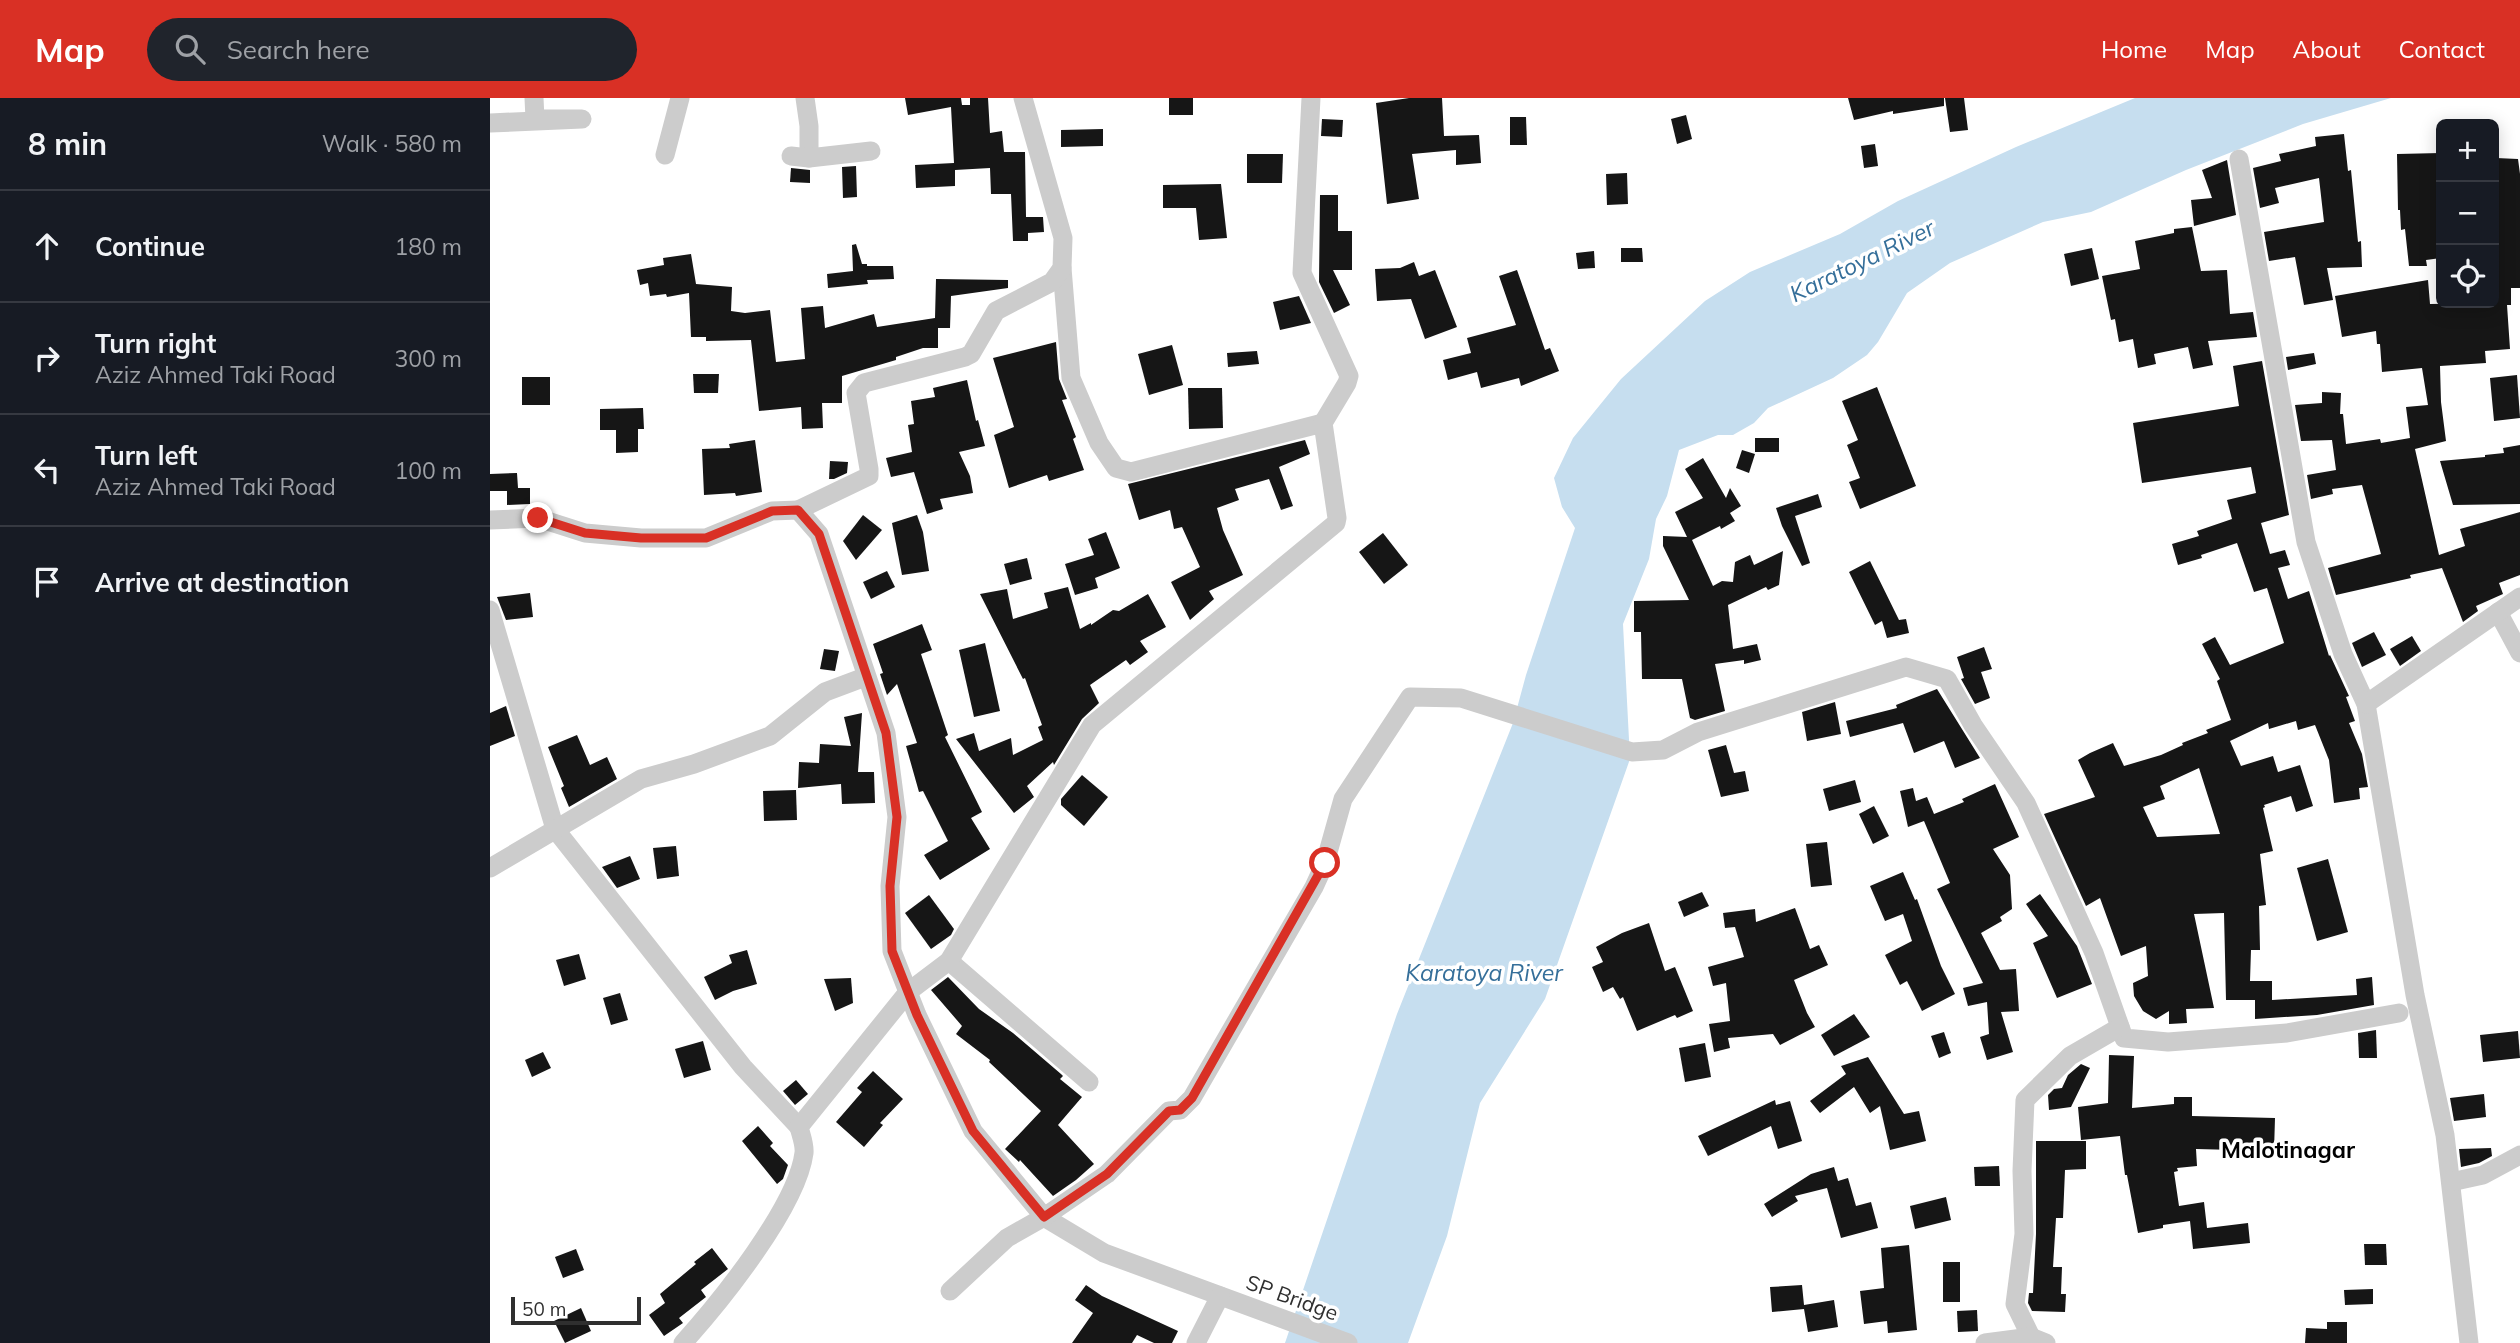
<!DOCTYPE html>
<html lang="en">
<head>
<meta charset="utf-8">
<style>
  body { margin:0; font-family:Mulish,sans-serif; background:#20242c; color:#f1f3f6 }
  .controls { position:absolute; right:21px; top:21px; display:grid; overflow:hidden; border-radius:10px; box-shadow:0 4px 18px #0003 }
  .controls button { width:63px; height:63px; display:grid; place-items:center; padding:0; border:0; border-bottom:2px solid #363941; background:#171b24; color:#f1f3f6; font:35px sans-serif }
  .scale { position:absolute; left:21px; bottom:18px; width:130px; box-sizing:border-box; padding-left:7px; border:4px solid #2f2f2f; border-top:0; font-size:19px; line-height:24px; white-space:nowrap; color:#2f2f2f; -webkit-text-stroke:5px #fff; paint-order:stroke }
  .stop { position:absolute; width:21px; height:21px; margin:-16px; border:5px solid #d93025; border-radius:50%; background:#fff }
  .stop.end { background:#d93025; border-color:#fff; box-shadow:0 2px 7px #0008 }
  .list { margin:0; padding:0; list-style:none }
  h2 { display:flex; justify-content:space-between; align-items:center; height:91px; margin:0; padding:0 28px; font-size:30px }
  h2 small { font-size:23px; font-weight:400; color:#9ea1a6 }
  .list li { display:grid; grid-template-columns:46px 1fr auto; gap:21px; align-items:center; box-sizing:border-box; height:112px; padding:0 28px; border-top:2px solid #363941 }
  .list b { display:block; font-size:26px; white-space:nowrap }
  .list p { margin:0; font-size:23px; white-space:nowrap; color:#9ea1a6 }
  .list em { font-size:23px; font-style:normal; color:#9ea1a6 }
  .icon { flex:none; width:38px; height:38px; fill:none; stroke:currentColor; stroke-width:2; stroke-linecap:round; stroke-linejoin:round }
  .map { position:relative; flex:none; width:2030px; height:1245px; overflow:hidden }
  header { display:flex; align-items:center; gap:42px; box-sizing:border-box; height:98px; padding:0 35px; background:#d93025; color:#fff }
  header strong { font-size:33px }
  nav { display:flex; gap:38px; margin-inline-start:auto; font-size:24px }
  .search { width:490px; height:63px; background:#20242c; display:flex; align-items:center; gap:18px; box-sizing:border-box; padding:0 24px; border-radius:38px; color:#9ea1a6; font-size:26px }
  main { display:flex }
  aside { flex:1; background:#171b24 }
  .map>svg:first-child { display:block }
  .water { fill:#c6deef }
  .building { fill:#161616; fill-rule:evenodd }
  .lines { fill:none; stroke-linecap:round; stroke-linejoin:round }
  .minor { stroke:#ccc; stroke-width:19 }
  .route { stroke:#d93025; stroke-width:9 }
  .labels { text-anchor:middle; stroke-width:7; stroke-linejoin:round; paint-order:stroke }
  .street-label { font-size:21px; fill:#2f2f2f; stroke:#fff }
  .water-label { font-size:23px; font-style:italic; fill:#356f9a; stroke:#fff }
  .neighbourhood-label { font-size:23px; font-weight:bold; fill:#000; stroke:#fff }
</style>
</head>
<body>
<header>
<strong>Map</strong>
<div class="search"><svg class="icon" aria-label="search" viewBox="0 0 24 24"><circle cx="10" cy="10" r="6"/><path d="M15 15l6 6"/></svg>Search here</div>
<nav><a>Home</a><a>Map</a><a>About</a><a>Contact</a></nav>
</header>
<main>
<aside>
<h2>8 min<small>Walk · 580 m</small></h2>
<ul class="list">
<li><svg class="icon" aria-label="ahead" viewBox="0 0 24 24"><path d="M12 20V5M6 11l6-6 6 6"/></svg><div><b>Continue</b></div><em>180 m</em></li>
<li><svg class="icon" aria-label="right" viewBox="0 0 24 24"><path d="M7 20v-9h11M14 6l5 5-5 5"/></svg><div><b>Turn right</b><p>Aziz Ahmed Taki Road</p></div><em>300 m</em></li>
<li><svg class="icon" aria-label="left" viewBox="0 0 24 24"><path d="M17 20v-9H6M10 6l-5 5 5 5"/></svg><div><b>Turn left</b><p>Aziz Ahmed Taki Road</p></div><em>100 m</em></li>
<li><svg class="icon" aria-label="arrive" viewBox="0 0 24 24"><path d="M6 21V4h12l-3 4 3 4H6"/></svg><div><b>Arrive at destination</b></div></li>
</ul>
</aside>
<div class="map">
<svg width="2030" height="1245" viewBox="0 0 2030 1245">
  <rect width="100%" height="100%" fill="#fff"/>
  <polygon class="water" points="1645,0 1901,0 1813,26 1696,72 1601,114 1553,124 1460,165 1417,195 1388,244 1377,257 1343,280 1278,310 1264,325 1243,337 1228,337 1189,352 1177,398 1166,421 1159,461 1133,526 1140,661 1055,901 990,1005 957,1138 918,1245 795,1245 907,916 1023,625 1036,577 1085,430 1072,409 1064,380 1083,340 1131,281 1215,203 1260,174 1350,136 1408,103 1526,49"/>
  <g class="building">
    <polygon points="415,0 471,0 472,7 480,7 480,0 498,0 500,35 512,33 514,54 535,54 536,119 553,119 554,134 538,135 538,143 523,143 521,96 501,96 500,70 465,72 465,88 426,90 425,67 464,65 461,9 418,17"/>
    <rect x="679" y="0" width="24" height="17"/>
    <polygon points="919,0 952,0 954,38 989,37 991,65 966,67 966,52 922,56 929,101 897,106 886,5"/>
    <polygon points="1358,0 1454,0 1454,8 1403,16 1403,13 1364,22"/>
    <polygon points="1455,0 1474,0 1478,32 1460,34"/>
    <polygon points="1196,17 1202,41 1187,46 1181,21"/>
    <polygon points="1020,19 1036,19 1037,47 1020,47"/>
    <polygon points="832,21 853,22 852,39 831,38"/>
    <polygon points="613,31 613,48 571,49 571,32"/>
    <polygon points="1854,36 1858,73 1861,72 1868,144 1871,143 1872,169 1837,170 1843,202 1814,207 1805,159 1779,163 1774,134 1834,124 1829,80 1785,90 1789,105 1770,110 1763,70 1791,63 1789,56 1826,48 1825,39"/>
    <polygon points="1385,46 1388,68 1374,70 1371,48"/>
    <polygon points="1951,55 1951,160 1936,162 1937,168 1919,168 1915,131 1911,132 1910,112 1908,112 1907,56"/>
    <polygon points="757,56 793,56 792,85 757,85"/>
    <polygon points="2006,60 2028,61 2030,76 2030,190 2021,190 2021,207 2017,207 2020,251 1995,253 1996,265 1950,268 1951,304 1956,343 1925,351 1949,457 1975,448 1970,431 2030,414 2030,477 2009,485 2013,496 1986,508 1988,513 1973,524 1952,470 1920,477 1921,480 1846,497 1838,470 1891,456 1872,387 1842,391 1843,396 1821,401 1817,377 1846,372 1842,342 1811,343 1805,307 1832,305 1832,294 1851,295 1850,316 1853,316 1856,346 1890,341 1891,345 1920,340 1916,309 1938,307 1932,270 1892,274 1890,246 1887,246 1886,233 1852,239 1845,198 1938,182 1940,206 2004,205"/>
    <polygon points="1737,62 1746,117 1704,128 1701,102 1722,100 1712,72"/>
    <polygon points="366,68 367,99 353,100 352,69"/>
    <polygon points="301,70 320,72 320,85 300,84"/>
    <polygon points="1137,75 1138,106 1117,107 1116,76"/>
    <polygon points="731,86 737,140 709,142 706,110 673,110 673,87"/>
    <polygon points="830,97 848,97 848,133 862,133 862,172 843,172 860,207 844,215 829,184"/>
    <polygon points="1702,129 1711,173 1737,172 1740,216 1763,214 1767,239 1718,243 1723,267 1703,271 1698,249 1664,256 1666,266 1648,270 1643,241 1629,244 1625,221 1621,222 1612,178 1650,171 1645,143 1684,135 1684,131"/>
    <polygon points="366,146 372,166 377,166 377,168 403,168 404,181 377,182 378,186 338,190 337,176 363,173 362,147"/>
    <polygon points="1131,150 1152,150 1153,164 1131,164"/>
    <polygon points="1602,150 1609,181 1581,188 1574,156"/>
    <polygon points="1104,153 1105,170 1088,171 1086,155"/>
    <polygon points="201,156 206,186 242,189 241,213 255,215 280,212 286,264 315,261 311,210 333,208 335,230 384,216 387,229 445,220 446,181 518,182 518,190 461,198 460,230 448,230 448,250 433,250 406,259 406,262 352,278 352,305 332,305 333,330 312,331 311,309 269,313 261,242 216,243 216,239 201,239 199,195 177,199 176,196 160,198 158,185 150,187 147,172 174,167 173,160"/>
    <polygon points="924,164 929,178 945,172 967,229 935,241 921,201 887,203 885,171 910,170"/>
    <polygon points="1027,172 1055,252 1060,250 1069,273 1031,288 1029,280 991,290 987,274 958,282 953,262 981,255 977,240 1026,227 1009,178"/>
    <polygon points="809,198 821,225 790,232 783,204"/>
    <polygon points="566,244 569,281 577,301 572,302 586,339 583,341 594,372 559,383 557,377 519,390 504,337 524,329 503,260"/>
    <polygon points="682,247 693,287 659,297 648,256"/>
    <polygon points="767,253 769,266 738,269 737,255"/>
    <polygon points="1824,255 1826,266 1798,272 1796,259"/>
    <path d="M1772,263L1799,417L1771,425L1780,456L1795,452L1800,467L1788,470L1798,501L1819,493L1839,558L1840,557L1859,598L1856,599L1865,623L1859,625L1872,656L1878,689L1869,690L1870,701L1844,705L1839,662L1825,627L1808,632L1806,623L1779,631L1778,625L1740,643L1751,668L1783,658L1788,674L1810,667L1823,708L1806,714L1801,698L1774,707L1775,709L1773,710L1783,753L1770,756L1776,807L1769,808L1770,852H1761L1760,883H1782V902L1867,897L1866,881L1882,879L1884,907L1827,917L1765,921V902H1736L1734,815L1704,816L1724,910L1696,911L1697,925L1679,926V913L1666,921L1653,913L1644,898L1643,885L1658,878L1656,848L1631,858L1610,800L1596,808L1554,716L1605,699L1588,662L1600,655L1623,645L1634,668L1671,657L1693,647L1692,645L1718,635L1716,632L1741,622L1727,583L1730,581L1712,546L1725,539L1740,567L1794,545L1777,490L1764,494L1747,445L1711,457L1712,460L1688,467L1682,446L1709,438L1707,433L1742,421L1737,402L1766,395L1761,369L1652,385L1643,325L1749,308L1743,268ZM1709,670L1730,736L1667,739L1653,709L1675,701L1670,688Z"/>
    <polygon points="203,276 229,276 228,295 204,295"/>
    <polygon points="2027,277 2030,320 2004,323 2000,280"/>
    <rect x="32" y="279" width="28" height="28"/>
    <polygon points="477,282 486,323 488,322 495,348 469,354 480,378 483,395 450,401 453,411 437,416 424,374 401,379 396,360 422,354 418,327 424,326 421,303 445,299 443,290"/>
    <polygon points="1387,289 1426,388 1370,411 1359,384 1370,380 1357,347 1368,342 1352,303"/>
    <polygon points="698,290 732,290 733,330 699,331"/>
    <polygon points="153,310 154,331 148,331 148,354 126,355 126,332 110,332 110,311"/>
    <rect x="1265" y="340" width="24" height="14"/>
    <polygon points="265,342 272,394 246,398 245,395 214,397 212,351 240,350 239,346"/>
    <polygon points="815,342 820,356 789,369 803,408 791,412 779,381 745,391 749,402 727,410 733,432 753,477 719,493 724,501 700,522 681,484 710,469 692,429 684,431 680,412 649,422 638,386"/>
    <polygon points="2030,347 2030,406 1963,407 1950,363 1995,359 1995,357 2014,355 2013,350"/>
    <polygon points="1252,352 1265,356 1259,375 1246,370"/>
    <polygon points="1213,360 1236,400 1240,390 1251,408 1240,415 1245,423 1231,431 1230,428 1202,442 1223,488 1232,483 1243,484 1245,464 1260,457 1264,467 1293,453 1289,487 1278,492 1276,489 1238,507 1243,551 1267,546 1271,562 1254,566 1254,562 1225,566 1235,613 1205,622 1200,620 1192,581 1152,581 1151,534 1144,534 1144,503 1199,502 1173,448 1173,438 1197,439 1185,414 1213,400 1195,371"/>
    <polygon points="340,363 358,364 357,375 344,381 339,381"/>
    <polygon points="27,375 28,390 40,390 40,406 17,407 17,393 0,393 0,376"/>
    <polygon points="1328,396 1332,409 1305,418 1320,465 1312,468 1292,428 1286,410"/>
    <polygon points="373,417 392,432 366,462 353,443"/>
    <polygon points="427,417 433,434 439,473 412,477 402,425"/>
    <polygon points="616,434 630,470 605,480 608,490 585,497 575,466 604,457 598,441"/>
    <polygon points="893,435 918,467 894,486 869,454"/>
    <polygon points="537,460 542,481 520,487 514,466"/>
    <polygon points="1380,463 1409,522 1416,521 1419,535 1397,540 1392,523 1385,527 1359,474"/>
    <polygon points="397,473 405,489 381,501 373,484"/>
    <polygon points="578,489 590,531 601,525 601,527 623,512 629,513 658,496 676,529 650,543 658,554 640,567 636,562 600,587 609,605 592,621 564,667 563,664 537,688 544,699 524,715 466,641 484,635 489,653 521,640 523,657 553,642 548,629 552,627 535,580 533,581 490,496 517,491 523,521 558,510 554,495"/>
    <polygon points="40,495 43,519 16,522 7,499"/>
    <polygon points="432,526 442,552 431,556 458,637 455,639 492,714 481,720 500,751 450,782 434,757 458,743 433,693 429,694 416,648 427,645 407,586 397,597 390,576 393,575 383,546"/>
    <polygon points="1884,534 1896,557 1872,569 1862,545"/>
    <polygon points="1922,538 1931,553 1910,568 1900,551"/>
    <polygon points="495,545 510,613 484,619 469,552"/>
    <polygon points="1494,549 1502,571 1491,574 1500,600 1485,606 1471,581 1474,580 1467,559"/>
    <polygon points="334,551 349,553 345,573 330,571"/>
    <polygon points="1447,591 1490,660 1465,670 1454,643 1424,655 1413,625 1360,639 1356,623 1407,610 1406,607"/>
    <polygon points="1345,604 1351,636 1317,643 1312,614"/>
    <polygon points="16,608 25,638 0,648 0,615"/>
    <polygon points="372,615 368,674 384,674 385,705 352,706 351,686 308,690 309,664 329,665 330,646 361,648 354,619"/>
    <polygon points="87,637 100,667 117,659 127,681 79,709 71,690 74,688 58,649"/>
    <polygon points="1236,647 1244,675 1255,673 1259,693 1231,699 1218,652"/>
    <polygon points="592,677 618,699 594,728 571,707 571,701"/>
    <polygon points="1365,682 1371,704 1339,713 1333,691"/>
    <polygon points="1505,686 1529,739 1503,751 1520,777 1522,811 1510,819 1512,823 1491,835 1510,872 1526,871 1529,913 1511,914 1523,954 1497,962 1490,939 1499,936 1497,904 1478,908 1473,890 1493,885 1447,791 1460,785 1434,723 1418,729 1410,693 1423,690 1426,703 1437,699 1444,716 1474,704 1472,701"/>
    <polygon points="306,692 307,722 274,723 273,693"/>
    <polygon points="1384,708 1399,738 1383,746 1369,716"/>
    <polygon points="1337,744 1342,787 1321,789 1316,746"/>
    <polygon points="186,748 189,778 167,781 163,750"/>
    <polygon points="140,758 150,781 127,790 112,769"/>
    <polygon points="1838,761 1858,834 1827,843 1807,770"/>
    <polygon points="1413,774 1425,802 1427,801 1451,868 1465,896 1432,913 1417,883 1410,887 1395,857 1422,843 1413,816 1395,823 1380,788"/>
    <polygon points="1212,794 1219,808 1194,819 1188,804"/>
    <polygon points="1550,796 1587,848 1602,886 1567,900 1543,845 1558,838 1536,806"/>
    <polygon points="439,797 464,831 461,837 441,851 415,815"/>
    <polygon points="1305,810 1320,851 1329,847 1338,867 1304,882 1317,915 1325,929 1290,947 1283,936 1238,940 1240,950 1224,954 1219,926 1240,923 1236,885 1223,888 1218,869 1254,859 1245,829 1235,830 1233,815 1265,811 1266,824"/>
    <polygon points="1159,825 1175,873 1185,869 1203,913 1187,920 1185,917 1147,933 1133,899 1130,901 1123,889 1113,894 1102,869 1113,864 1106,849 1132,835"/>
    <polygon points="257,852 267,886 243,893 225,902 214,879 242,865 239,857"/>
    <polygon points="89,856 96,881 74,888 66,862"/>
    <polygon points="458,879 489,911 523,935 571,976 573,978 570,981 592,999 568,1027 604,1066 586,1082 563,1098 530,1062 529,1064 515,1051 551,1013 499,964 500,962 466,936 472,928 441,892"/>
    <polygon points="361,880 363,905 345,913 334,881"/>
    <polygon points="130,895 138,922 121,927 113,900"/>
    <polygon points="1364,916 1380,939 1344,958 1331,937"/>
    <polygon points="1886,932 1887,960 1869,960 1868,935"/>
    <polygon points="2028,933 2030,960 1993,964 1990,937"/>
    <polygon points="1454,934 1461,955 1449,960 1441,938"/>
    <polygon points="213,943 221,972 194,980 185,951"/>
    <polygon points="1215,945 1221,979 1195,984 1189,950"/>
    <polygon points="53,954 61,970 42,979 35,962"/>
    <polygon points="1619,957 1644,958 1642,1010 1684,1006 1684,999 1702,999 1702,1018 1785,1020 1784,1053 1706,1051 1707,1068 1687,1070 1688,1073 1684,1074 1689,1108 1714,1104 1717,1130 1758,1125 1760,1145 1703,1151 1700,1123 1673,1127 1673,1130 1648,1135 1637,1077 1635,1077 1630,1038 1591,1042 1588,1009 1618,1005"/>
    <polygon points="1378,959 1414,1016 1429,1013 1436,1043 1400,1052 1390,1008 1380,1015 1364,989 1330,1015 1320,1003 1356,976 1351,968"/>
    <polygon points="1591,966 1600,970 1581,1009 1559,1012 1558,997 1564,991 1572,990 1578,977"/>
    <polygon points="383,973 413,1001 390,1025 393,1027 374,1049 346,1024 372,994 367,990"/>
    <polygon points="306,982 318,996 305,1007 293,993"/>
    <polygon points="1994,996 1996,1019 1964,1023 1960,1000"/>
    <polygon points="1285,1002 1286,1007 1300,1003 1312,1043 1288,1051 1281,1028 1218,1058 1208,1038"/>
    <polygon points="268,1028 283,1045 280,1048 298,1067 293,1081 287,1086 252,1043"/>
    <polygon points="1546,1043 1596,1043 1596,1071 1575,1072 1573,1120 1566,1120 1563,1169 1572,1169 1571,1196 1576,1196 1575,1214 1542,1213 1538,1205 1539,1195 1543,1195 1546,1136"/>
    <polygon points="2001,1050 2002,1058 1989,1065 1971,1069 1969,1051"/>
    <polygon points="1509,1068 1510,1088 1485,1088 1484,1069"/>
    <polygon points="1344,1069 1348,1083 1358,1080 1366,1108 1381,1104 1388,1130 1351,1140 1337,1090 1305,1098 1308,1103 1282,1119 1274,1106 1321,1076"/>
    <polygon points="1456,1099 1461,1122 1425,1131 1420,1108"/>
    <polygon points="1874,1146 1896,1146 1897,1167 1875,1167"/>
    <polygon points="1419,1147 1427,1232 1398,1235 1397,1223 1374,1226 1370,1193 1394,1190 1391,1150"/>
    <polygon points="222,1150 238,1171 211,1192 216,1199 189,1220 193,1225 174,1238 159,1217 175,1205 170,1196 206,1166 204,1164"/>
    <polygon points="86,1151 94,1172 73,1180 65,1159"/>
    <rect x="1453" y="1164" width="17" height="40"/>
    <polygon points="596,1187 612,1198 688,1233 682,1245 664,1245 647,1237 642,1245 582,1245 603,1215 585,1202"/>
    <polygon points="1312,1187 1314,1207 1344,1202 1348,1229 1318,1234 1314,1211 1282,1214 1280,1189"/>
    <polygon points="1883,1191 1883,1206 1855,1207 1854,1192"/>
    <polygon points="91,1210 101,1233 75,1245 64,1223"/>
    <polygon points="1487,1212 1488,1233 1468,1234 1467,1213"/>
    <polygon points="1837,1224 1857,1224 1857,1245 1815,1245 1816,1230 1837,1231"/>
  </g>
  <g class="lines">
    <g class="minor">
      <polyline points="315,0 319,28 319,60"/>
      <polyline points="0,25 92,21 45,21 44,0"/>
      <polyline points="175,57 190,0"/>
      <polyline points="301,58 319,60 381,53"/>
      <polyline points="1749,61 1816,444 1853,556 1876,606 1925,897 1955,1037 1979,1245"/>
      <polyline points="572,170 581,280 609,345 626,370 641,374 833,325"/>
      <polyline points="308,412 379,378 379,371 366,295 374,285 475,259 481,256 506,213 562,184 572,170 573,140 533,0"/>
      <polyline points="0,422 48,420 95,435 151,440 216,440 282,413 308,412 329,436 396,635 407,719 400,788 402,853 427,917 483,1033 554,1119 614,1155 858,1245"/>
      <polyline points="0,512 65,731 253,969 309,1029"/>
      <polyline points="2008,514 2030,555"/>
      <polyline points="1876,606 2030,499"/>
      <polyline points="0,770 151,681 204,666 280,638 335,594 375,579"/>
      <polyline points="459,863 599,984"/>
      <polyline points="1961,1084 1993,1077 2030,1057"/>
      <polyline points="460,1193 517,1140 554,1119 617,1076 679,1013 690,1012 702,1000 824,789 835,765 853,701 920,599 971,600 1142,654 1173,652 1208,634 1416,569 1457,581 1483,627 1536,705 1604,855 1634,940 1678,944 1797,935 1909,915"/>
      <polyline points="1541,1239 1525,1206 1534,1136 1532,1073 1535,1002 1580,958 1630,929"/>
      <path d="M193,1245C230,1204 307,1109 314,1055C315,1047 311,1037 309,1029L418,894L459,863L602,627L846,425L847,420L833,325L857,285L859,278L812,175L821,0"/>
      <polyline points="706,1245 730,1198"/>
      <polyline points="1495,1245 1541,1239 1556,1245"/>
    </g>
  </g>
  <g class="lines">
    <polyline class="route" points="48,420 95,435 151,440 216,440 282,413 308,412 329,436 396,635 407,719 400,788 402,853 427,917 483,1033 554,1119 617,1076 679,1013 690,1012 702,1000 835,765"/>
  </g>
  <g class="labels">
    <g class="street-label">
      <text transform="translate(802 1200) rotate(20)" y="7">SP Bridge</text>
    </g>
    <g class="water-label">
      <text transform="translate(1372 163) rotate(-26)" y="8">Karatoya River</text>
      <text x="994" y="883">Karatoya River</text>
    </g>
    <g class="neighbourhood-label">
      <text x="1798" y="1060">Malotinagar</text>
    </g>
  </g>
</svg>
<div class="controls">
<button>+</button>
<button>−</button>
<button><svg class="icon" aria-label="locate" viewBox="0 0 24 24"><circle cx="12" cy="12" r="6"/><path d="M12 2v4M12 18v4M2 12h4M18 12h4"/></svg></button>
</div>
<div class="scale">50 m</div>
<div class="stop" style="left:835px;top:765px"></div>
<div class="stop end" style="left:48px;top:420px"></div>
</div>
</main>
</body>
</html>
